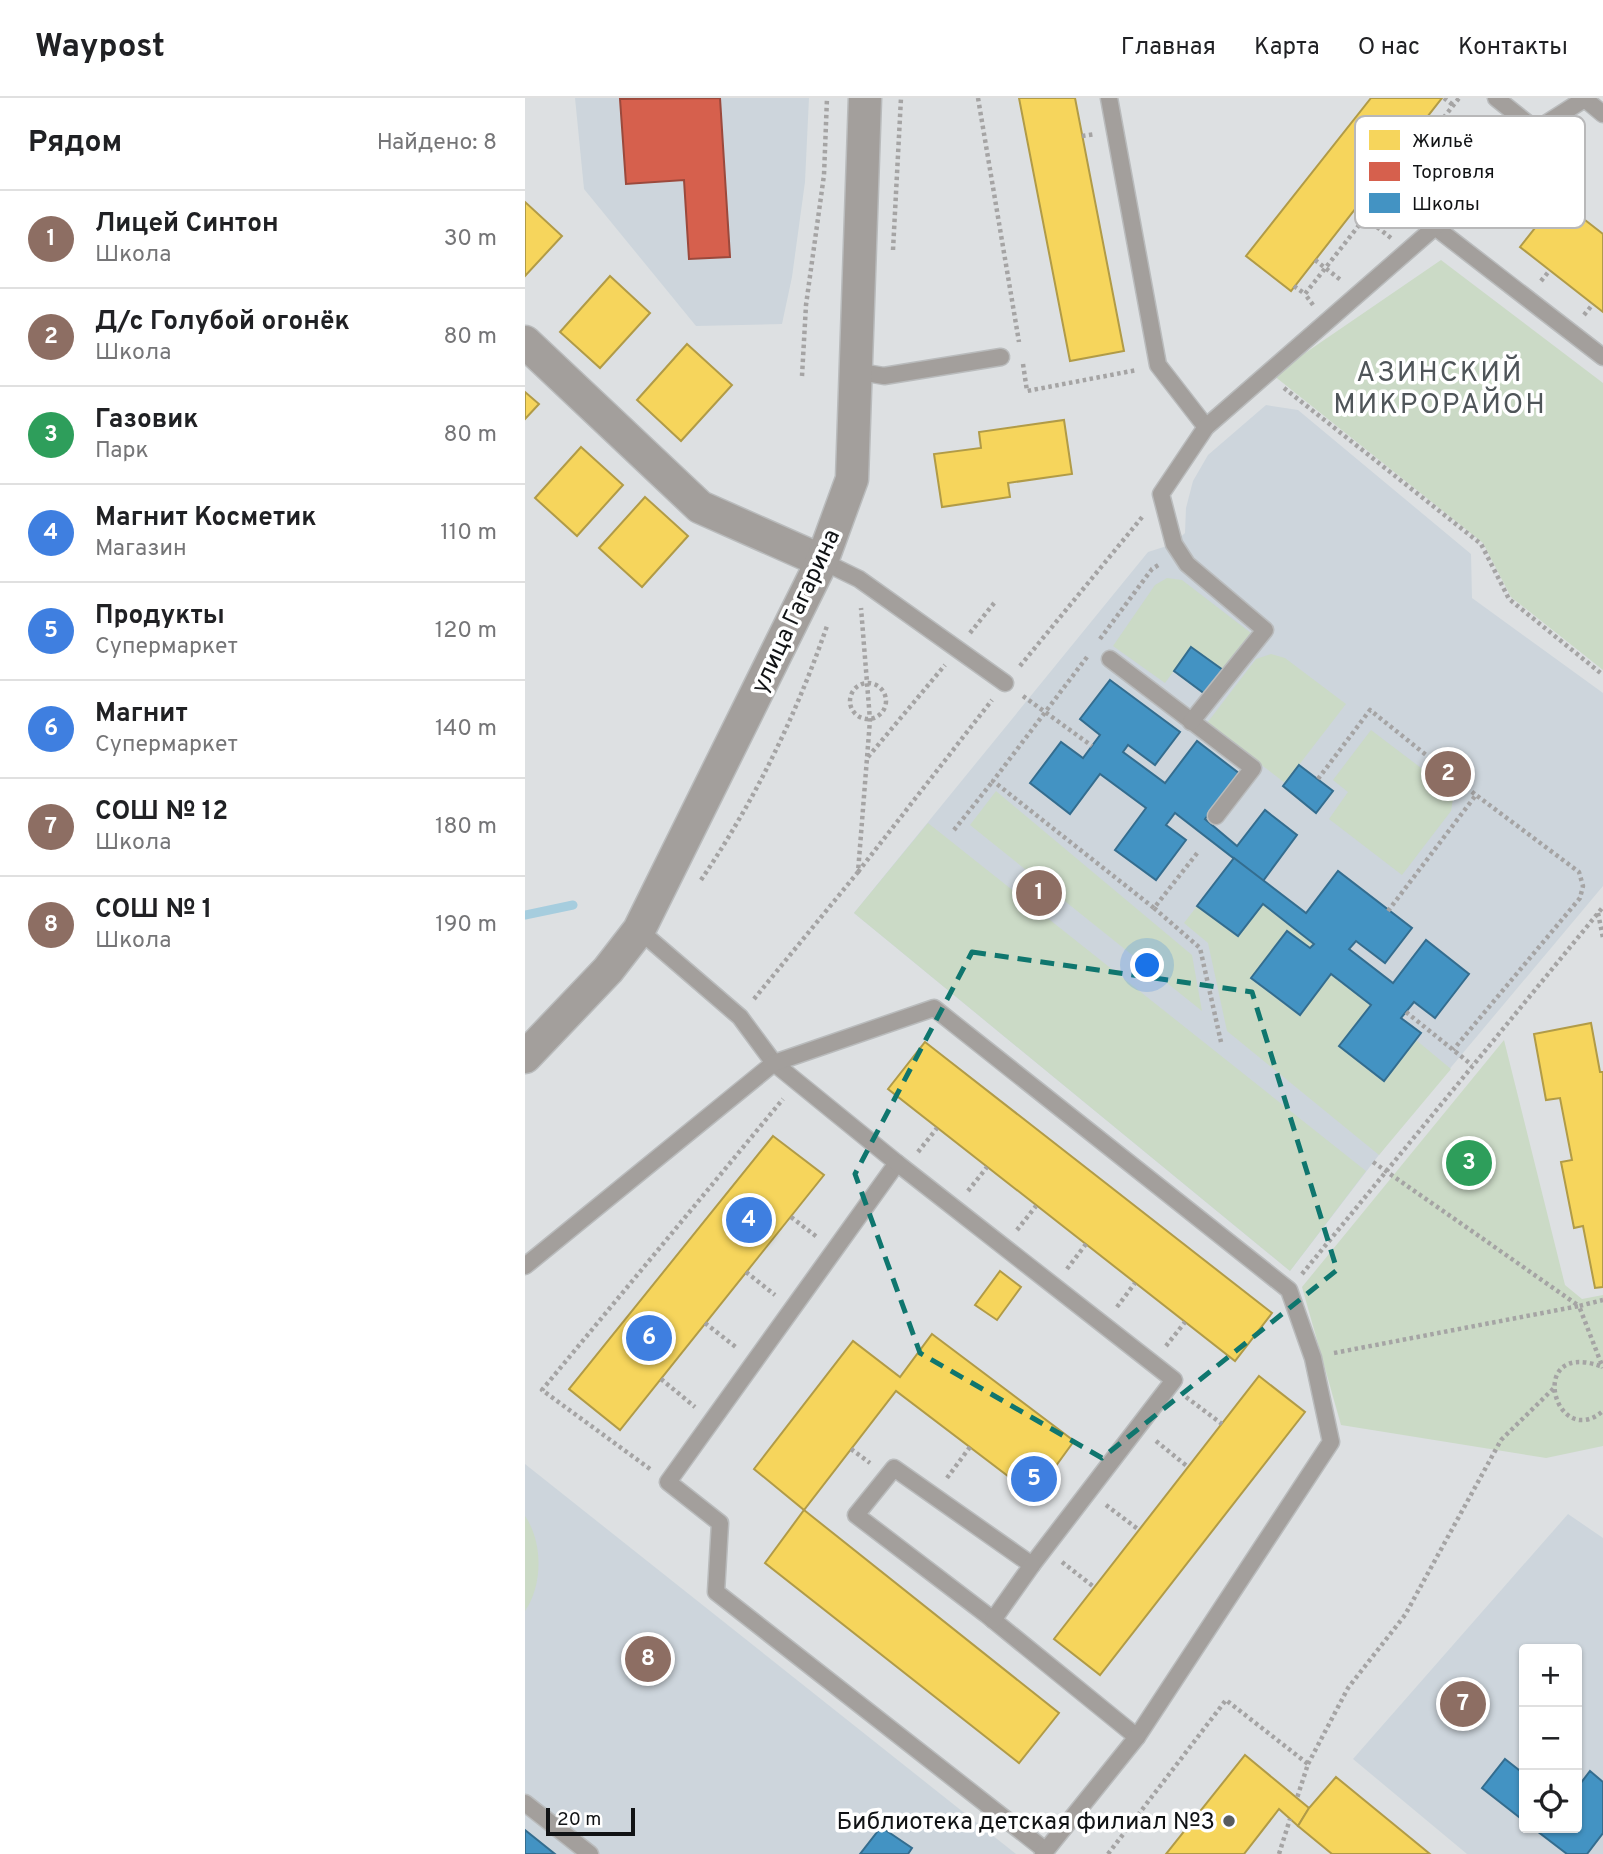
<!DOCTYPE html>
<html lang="ru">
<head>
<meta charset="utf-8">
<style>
  body { margin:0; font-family:Overpass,sans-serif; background:#f6f6f6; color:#202124 }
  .controls { position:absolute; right:21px; bottom:21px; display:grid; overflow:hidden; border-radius:7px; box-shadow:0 2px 5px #0004 }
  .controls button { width:63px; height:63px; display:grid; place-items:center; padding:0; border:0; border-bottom:2px solid #e0e0e0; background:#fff; color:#202124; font:35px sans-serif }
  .scale { position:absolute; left:21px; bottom:18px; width:89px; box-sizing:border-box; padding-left:7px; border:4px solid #111315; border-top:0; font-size:19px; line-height:24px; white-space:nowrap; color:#111315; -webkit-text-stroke:5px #fff; paint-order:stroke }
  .you { position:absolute; left:623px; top:868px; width:24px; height:24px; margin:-18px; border:5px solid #fff; border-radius:50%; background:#1a73e8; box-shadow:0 0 0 10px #1a73e833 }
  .badge { display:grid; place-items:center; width:46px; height:46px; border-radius:50%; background:#d93025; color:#fff; font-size:23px; font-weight:700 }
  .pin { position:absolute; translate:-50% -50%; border:4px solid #fff; box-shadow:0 2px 7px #0006 }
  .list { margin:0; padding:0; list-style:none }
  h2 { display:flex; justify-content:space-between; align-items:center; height:91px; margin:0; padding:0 28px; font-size:30px }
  h2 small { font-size:23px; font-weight:400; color:#757577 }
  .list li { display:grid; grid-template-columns:46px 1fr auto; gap:21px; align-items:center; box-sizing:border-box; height:98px; padding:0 28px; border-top:2px solid #e0e0e0 }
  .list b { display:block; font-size:26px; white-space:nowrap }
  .list p { margin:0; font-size:23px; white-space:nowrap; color:#757577 }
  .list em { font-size:23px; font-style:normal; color:#757577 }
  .icon { flex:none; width:38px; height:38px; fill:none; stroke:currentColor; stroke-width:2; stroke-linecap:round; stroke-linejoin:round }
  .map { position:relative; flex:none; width:1078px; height:1756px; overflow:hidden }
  header { display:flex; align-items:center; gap:42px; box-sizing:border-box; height:98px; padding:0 35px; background:#fff; border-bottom:2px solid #e0e0e0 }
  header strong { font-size:33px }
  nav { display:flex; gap:38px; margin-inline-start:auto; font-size:24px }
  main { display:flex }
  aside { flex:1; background:#fff }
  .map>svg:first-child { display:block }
  .built { fill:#cdd5dc; fill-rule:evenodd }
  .green { fill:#cbdac6 }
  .homes { fill:#f6d55c; stroke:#b19b47; stroke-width:2 }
  .shops { fill:#d6604d; stroke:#9b493c; stroke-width:2 }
  .schools { fill:#4393c3; stroke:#346d8f; stroke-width:2 }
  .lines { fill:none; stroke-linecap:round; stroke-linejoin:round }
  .stream { stroke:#a6cdde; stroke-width:9 }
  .lane-casing { stroke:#b9bbbc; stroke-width:19 }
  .street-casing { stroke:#b9bbbc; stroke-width:35 }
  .path { stroke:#a5a4a4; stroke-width:4.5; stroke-dasharray:3.5 3.5; stroke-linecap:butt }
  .lane { stroke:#a39f9c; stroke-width:16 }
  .street { stroke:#a39f9c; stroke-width:32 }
  .marked { fill:none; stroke:#0f766e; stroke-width:5; stroke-dasharray:14 9; stroke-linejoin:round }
  .poi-dot { fill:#585b5d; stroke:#fff; stroke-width:2.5 }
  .labels { text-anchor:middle; stroke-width:7; stroke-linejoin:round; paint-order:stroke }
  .street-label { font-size:24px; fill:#111315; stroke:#fff }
  .poi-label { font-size:24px; fill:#111315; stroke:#fff; text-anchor:end }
  .quarter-label { font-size:28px; letter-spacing:2px; fill:#4f5559; stroke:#fff }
  .key { fill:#fff; stroke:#b8b8b9; stroke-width:2 }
  .key-label { font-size:19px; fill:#111315 }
</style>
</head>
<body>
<header>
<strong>Waypost</strong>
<nav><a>Главная</a><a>Карта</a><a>О нас</a><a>Контакты</a></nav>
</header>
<main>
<aside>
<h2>Рядом<small>Найдено: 8</small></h2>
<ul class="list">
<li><span class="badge" style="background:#8d6e63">1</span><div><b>Лицей Синтон</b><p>Школа</p></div><em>30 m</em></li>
<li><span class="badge" style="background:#8d6e63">2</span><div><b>Д/с Голубой огонёк</b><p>Школа</p></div><em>80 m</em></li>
<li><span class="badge" style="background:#2e9e5b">3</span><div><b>Газовик</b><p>Парк</p></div><em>80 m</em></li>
<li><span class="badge" style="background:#3f7fe0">4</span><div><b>Магнит Косметик</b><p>Магазин</p></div><em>110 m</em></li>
<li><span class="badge" style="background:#3f7fe0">5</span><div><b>Продукты</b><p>Супермаркет</p></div><em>120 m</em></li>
<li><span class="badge" style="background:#3f7fe0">6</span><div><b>Магнит</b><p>Супермаркет</p></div><em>140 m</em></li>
<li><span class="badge" style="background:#8d6e63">7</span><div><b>СОШ № 12</b><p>Школа</p></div><em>180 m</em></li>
<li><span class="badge" style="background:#8d6e63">8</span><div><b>СОШ № 1</b><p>Школа</p></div><em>190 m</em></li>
</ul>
</aside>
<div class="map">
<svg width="1078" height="1756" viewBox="0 0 1078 1756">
  <rect width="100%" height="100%" fill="#dde0e2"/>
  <g class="built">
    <polygon points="50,0 284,0 280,84 267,179 257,226 171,228 59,91"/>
    <polygon points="741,307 773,312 946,456 947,500 1078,595 1078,788 870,1036 765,1173 329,815 623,454 648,446 660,435 661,410 668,383 683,357"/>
    <polygon points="0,1366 491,1756 0,1756"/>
    <path d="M1043,1416L1078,1440V1756H942L828,1661ZM999,1551H1052V1730H999Z"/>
  </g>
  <g class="green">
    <polygon points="916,162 1078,285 1078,572 986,499 958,445 748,277"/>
    <polygon points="642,480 657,482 726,535 698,572 666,549 640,585 588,548 630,487"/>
    <polygon points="746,556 760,560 821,606 760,685 682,625 731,561"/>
    <polygon points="846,632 929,695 926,713 877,777 804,721 823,694 808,682"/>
    <polygon points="471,693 667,857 677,913 445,727"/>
    <polygon points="403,725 841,1073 765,1173 329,815"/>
    <polygon points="738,806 789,846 785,850 762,833 726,880 774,917 806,876 846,907 859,983 891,942 926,971 854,1057 702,933 683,845 659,825 672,808 713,838"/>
    <polygon points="979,942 1040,1187 1057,1201 1078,1197 1078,1348 1021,1360 816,1327 777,1189"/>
    <path d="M0,1418C18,1444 18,1487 0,1513Z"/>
  </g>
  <g class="homes">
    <polygon points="494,0 550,0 599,253 545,263"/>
    <polygon points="846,0 917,0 766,193 721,158"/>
    <polygon points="1033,101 1078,136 1078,214 995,149"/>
    <polygon points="0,104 37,138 0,178"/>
    <polygon points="85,178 125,215 75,270 35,234"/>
    <polygon points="162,246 207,287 156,343 112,302"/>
    <polygon points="0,294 14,306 0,321"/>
    <polygon points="539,322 547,376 483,385 485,399 417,409 409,356 456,350 454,334"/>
    <polygon points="56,349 98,387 52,438 10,400"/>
    <polygon points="120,399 163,438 117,489 74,450"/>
    <polygon points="1066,925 1075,974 1078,974 1078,1189 1070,1190 1058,1128 1049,1130 1036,1064 1047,1062 1035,1000 1021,1002 1009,936"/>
    <polygon points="400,944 747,1215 710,1263 363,991"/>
    <polygon points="248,1038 299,1077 95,1332 44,1291"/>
    <polygon points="475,1173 496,1189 472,1222 450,1207"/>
    <polygon points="407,1236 549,1343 509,1398 371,1293 279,1412 229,1371 328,1243 375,1279"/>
    <polygon points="734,1278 780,1314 575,1577 529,1541"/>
    <polygon points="279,1412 534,1615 494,1665 240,1465"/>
    <polygon points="720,1657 784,1710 773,1728 754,1711 719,1756 641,1756"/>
    <polygon points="811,1679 905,1756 807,1756 773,1728 784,1710"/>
  </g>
  <polygon class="shops" points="195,0 205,159 164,161 159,82 101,86 95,1"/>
  <g class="schools">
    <polygon points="666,549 698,572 680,596 649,573"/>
    <polygon points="585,582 655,634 630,667 603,647 598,654 640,685 672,643 715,676 680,721 712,748 740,712 772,737 738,783 650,715 641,727 661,742 631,782 590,752 621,710 575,676 545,716 505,685 536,644 558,660 575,637 555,621"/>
    <polygon points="774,667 808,693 791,715 758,688"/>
    <polygon points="709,760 781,815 813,773 887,830 860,865 831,843 824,851 868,885 901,842 944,876 910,920 889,904 876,920 896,935 859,983 814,948 846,907 806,876 775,917 726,880 762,833 785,850 789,846 738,806 713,838 672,808"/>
    <polygon points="980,1661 999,1676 999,1723 957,1690"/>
    <polygon points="1065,1673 1078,1684 1078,1735 1062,1756 1042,1756 1008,1730 1052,1730 1052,1690"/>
    <polygon points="356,1729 387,1750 383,1756 335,1756"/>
    <polygon points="0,1732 30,1756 0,1756"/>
  </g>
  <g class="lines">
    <polyline class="stream" points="0,817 48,807"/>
    <defs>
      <g id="lane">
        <polyline points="584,0 633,267 681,329"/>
        <polyline points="1060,1 1078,16"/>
        <polyline points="1011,32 1061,0"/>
        <polyline points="910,129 1078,259"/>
        <polyline points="330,273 359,278 476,259"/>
        <polyline points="297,463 334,481 480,585"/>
        <polyline points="585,561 728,670 691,718"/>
        <polyline points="666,624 740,532 662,466 649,446 636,396 681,329 910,129 1011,32 971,0"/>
        <polyline points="114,832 215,919 249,965 372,1065 143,1384 195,1425 191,1494 520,1752"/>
        <polyline points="372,1065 649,1282 507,1467 369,1370 331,1417 462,1517 612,1639"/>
        <polyline points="0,1168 249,965 409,910 764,1192 788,1260 806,1344 612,1639 518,1756"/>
        <polyline points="468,1522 507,1467"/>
        <polyline points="0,1705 65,1756"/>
      </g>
      <g id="street">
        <polyline points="0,244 175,409 297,463"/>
        <polyline points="0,959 83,872 114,832 297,463 327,381 340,0"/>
      </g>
    </defs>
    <use href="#lane" class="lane-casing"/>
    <use href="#street" class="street-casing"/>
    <g class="path">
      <polyline points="453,0 494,244"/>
      <polyline points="919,0 928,7"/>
      <polyline points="898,25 947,63"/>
      <polyline points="557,38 570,36"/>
      <polyline points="858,76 900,109"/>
      <polyline points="830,112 866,140"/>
      <polyline points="368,152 376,0"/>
      <polyline points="790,162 817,183"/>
      <polyline points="1016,183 1025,172"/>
      <polyline points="769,188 780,196"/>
      <polyline points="788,207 780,196 934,0"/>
      <polyline points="1059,217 1068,206"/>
      <polyline points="498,266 502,293 612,272"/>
      <polyline points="277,278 281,207 299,77 302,0"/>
      <polyline points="759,290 956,446 984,501 1078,577"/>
      <polyline points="445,535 470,504"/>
      <polyline points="575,541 627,471 635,466"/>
      <polyline points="562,559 468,683 629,810 673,754"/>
      <polyline points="495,568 618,418"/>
      <circle cx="343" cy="603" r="18"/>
      <polyline points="498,598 567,648"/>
      <polyline points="343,659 420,567"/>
      <polyline points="793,681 845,612 951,697"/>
      <polyline points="429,732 468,683"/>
      <polyline points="333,774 467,602"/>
      <path d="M176,782C230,702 270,620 302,528"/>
      <polyline points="629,810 675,850 696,944"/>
      <polyline points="863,813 951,697 1054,774 1058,788 1055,800 928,952"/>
      <polyline points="1073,815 1078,840"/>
      <polyline points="229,901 333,774 345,622 336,510"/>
      <polyline points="881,914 947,967"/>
      <polyline points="393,1054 412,1030"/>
      <polyline points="848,1064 1054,1208 1078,1202"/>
      <polyline points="443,1093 462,1069"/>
      <polyline points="266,1119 292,1139"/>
      <polyline points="492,1132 511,1108"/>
      <polyline points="542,1171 561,1146"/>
      <polyline points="221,1174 250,1197"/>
      <polyline points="777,1176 1078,809"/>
      <polyline points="592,1209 610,1185"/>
      <polyline points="180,1225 212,1250"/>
      <polyline points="641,1248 660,1224"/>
      <polyline points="809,1255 1054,1208 1078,1270"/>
      <path d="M1075,1268C1000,1242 1030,1354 1078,1313"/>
      <polyline points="136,1281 170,1309"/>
      <polyline points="661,1299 697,1326"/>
      <polyline points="631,1343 663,1369"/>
      <polyline points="326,1351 345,1365"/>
      <polyline points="125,1371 17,1292 258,1001"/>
      <polyline points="422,1380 445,1349"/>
      <polyline points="581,1407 614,1432"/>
      <polyline points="537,1464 569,1489"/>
      <polyline points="783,1666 823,1590 880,1517 976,1342 1030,1289"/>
      <polyline points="583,1756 701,1602 783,1666 772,1700"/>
      <polyline points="754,1756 765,1721"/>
    </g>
    <use href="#lane" class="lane"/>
    <use href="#street" class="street"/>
  </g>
  <path class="marked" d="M447,854L727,894L812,1172L577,1360L395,1255L330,1076Z"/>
  <circle class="poi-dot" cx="704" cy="1723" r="7"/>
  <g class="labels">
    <g class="street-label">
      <text transform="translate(270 513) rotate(-65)" y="8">улица Гагарина</text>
    </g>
    <g class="poi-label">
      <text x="690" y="1731">Библиотека детская филиал №3</text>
    </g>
    <g class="quarter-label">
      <text x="915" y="283">АЗИНСКИЙ<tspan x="915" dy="32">МИКРОРАЙОН</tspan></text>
    </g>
  </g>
  <rect x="830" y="18" width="230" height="112" rx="10" class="key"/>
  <rect x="844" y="32" width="31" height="20" fill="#f6d55c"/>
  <rect x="844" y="64" width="31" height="19" fill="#d6604d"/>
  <rect x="844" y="95" width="31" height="20" fill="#4393c3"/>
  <g class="key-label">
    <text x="887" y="49">Жильё</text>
    <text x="887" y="80">Торговля</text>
    <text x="887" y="112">Школы</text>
  </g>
</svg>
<div class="controls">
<button>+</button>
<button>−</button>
<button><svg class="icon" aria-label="locate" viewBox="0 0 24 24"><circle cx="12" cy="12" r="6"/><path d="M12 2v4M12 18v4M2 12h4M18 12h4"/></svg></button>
</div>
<div class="scale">20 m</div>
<div class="you"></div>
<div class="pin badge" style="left:514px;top:795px;background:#8d6e63">1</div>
<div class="pin badge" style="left:923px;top:676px;background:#8d6e63">2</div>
<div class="pin badge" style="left:944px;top:1065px;background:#2e9e5b">3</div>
<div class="pin badge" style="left:224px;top:1122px;background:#3f7fe0">4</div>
<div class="pin badge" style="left:509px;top:1381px;background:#3f7fe0">5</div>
<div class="pin badge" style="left:124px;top:1240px;background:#3f7fe0">6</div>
<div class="pin badge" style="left:938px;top:1606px;background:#8d6e63">7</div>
<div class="pin badge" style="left:123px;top:1561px;background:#8d6e63">8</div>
</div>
</main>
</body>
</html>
